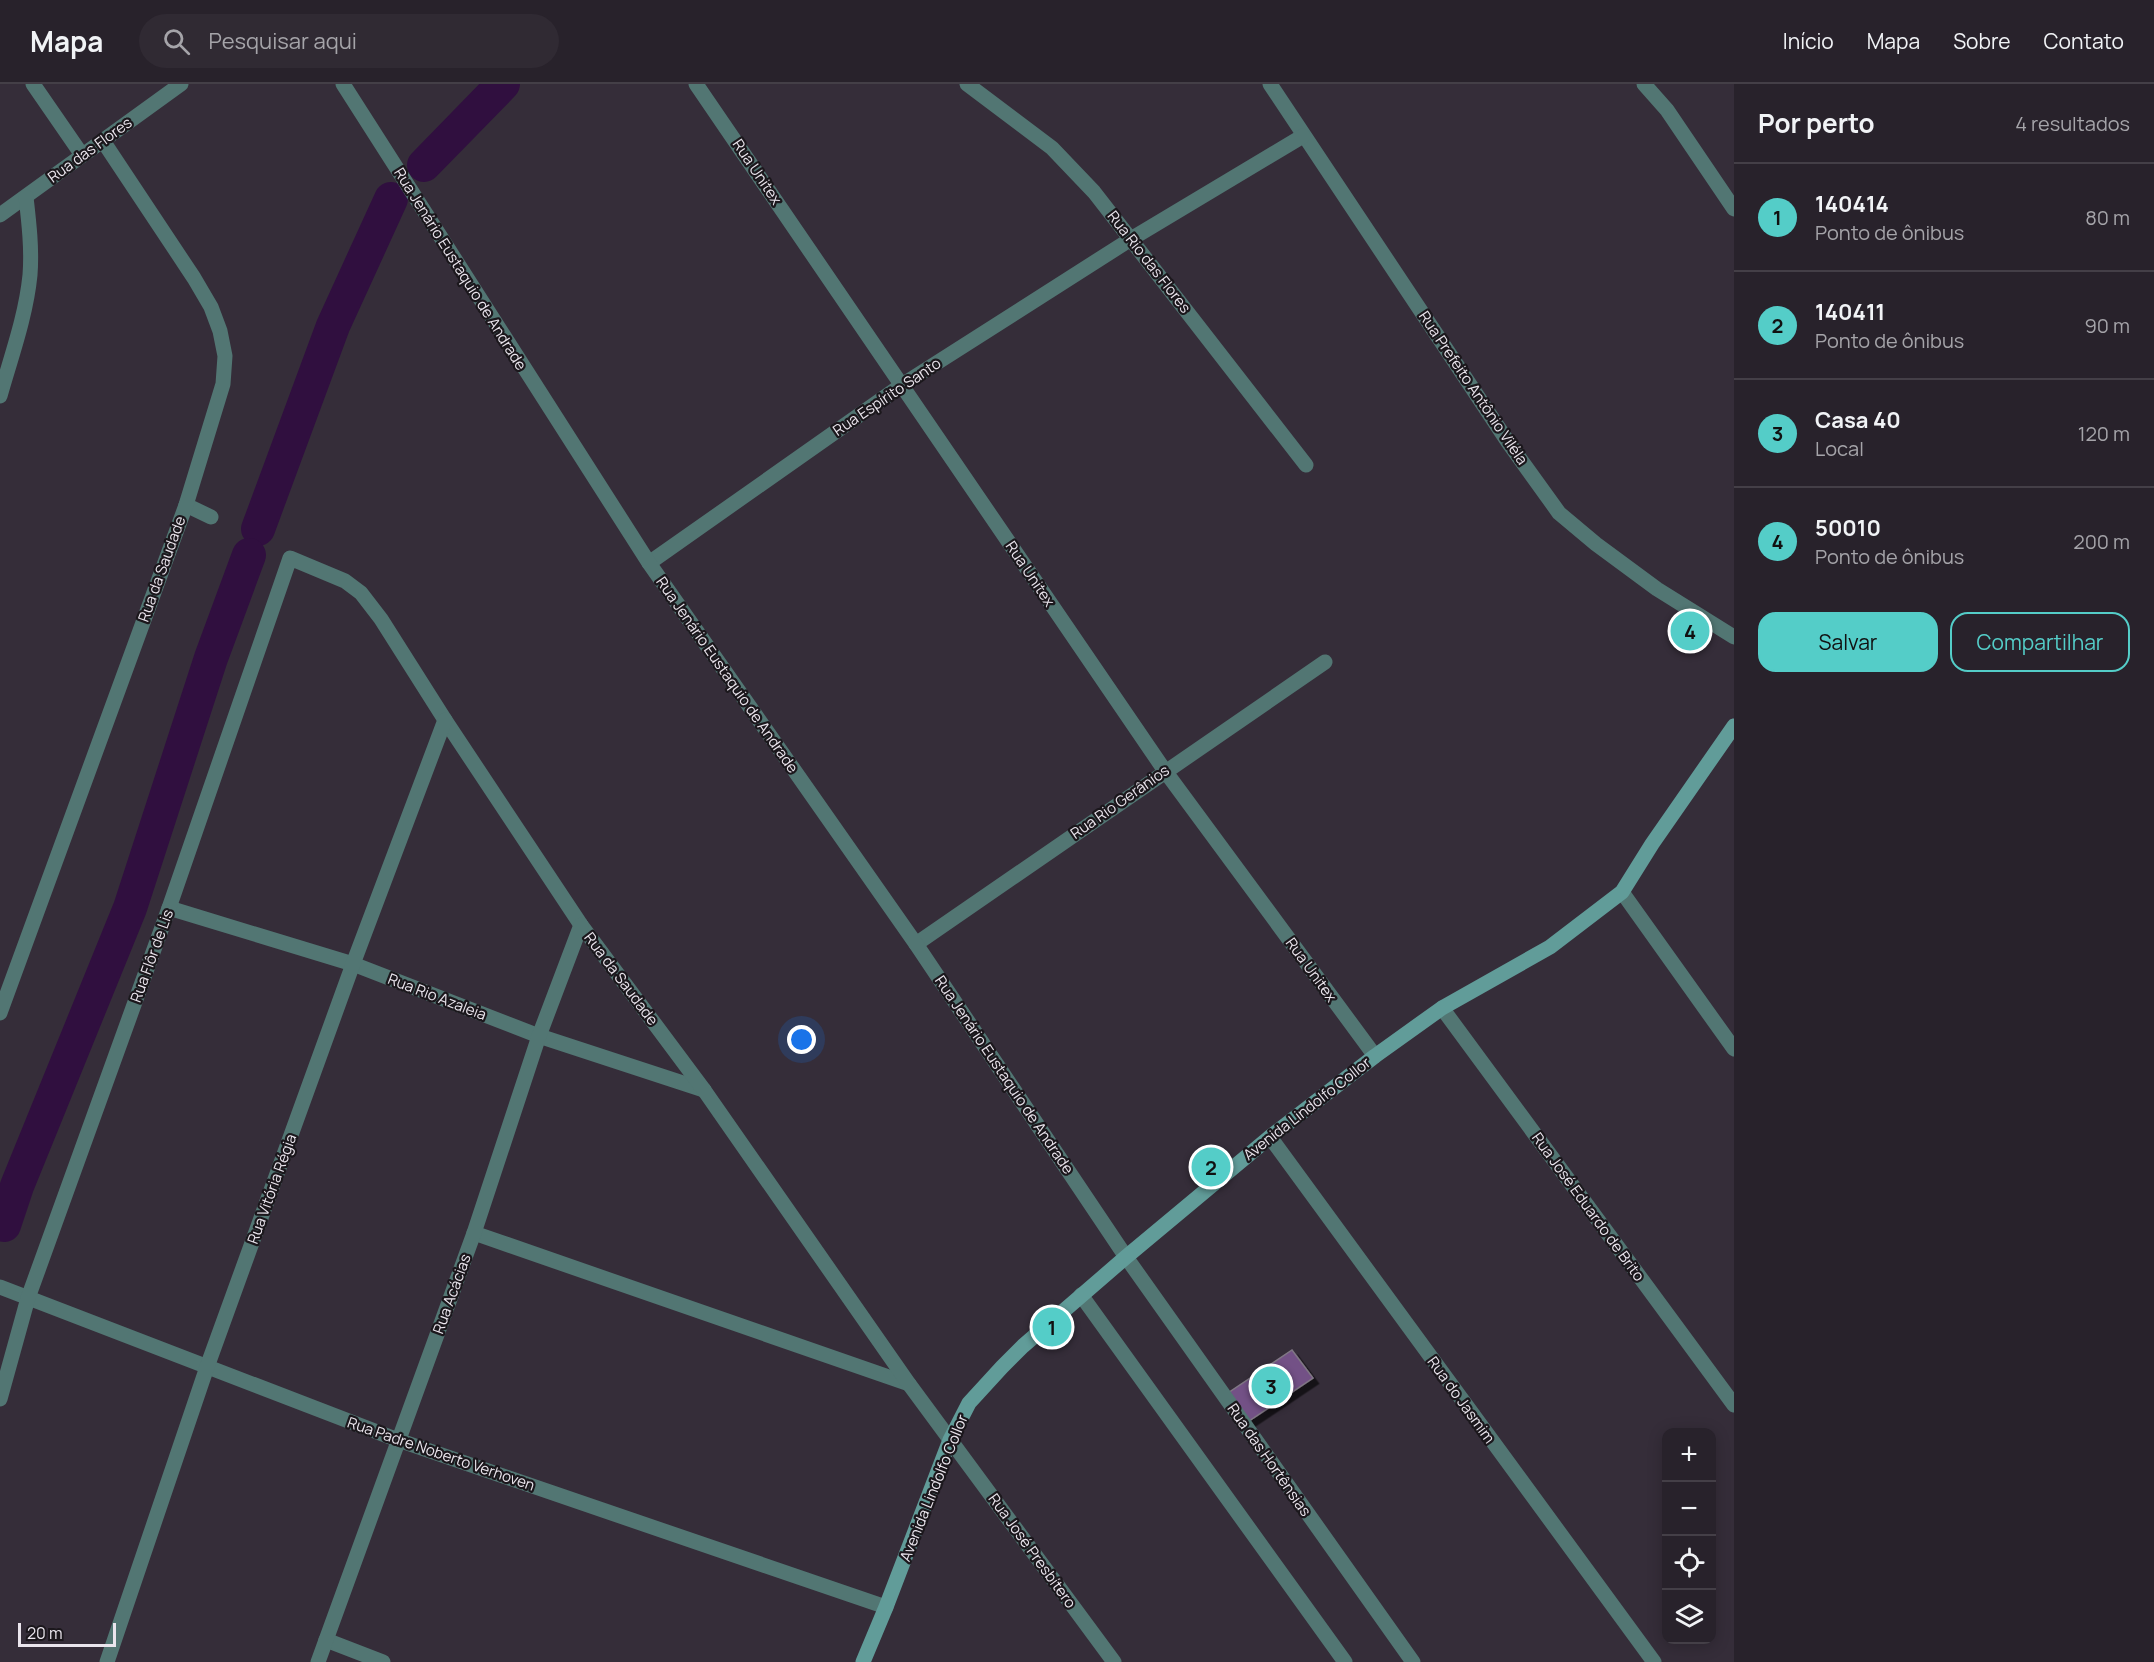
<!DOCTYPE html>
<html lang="pt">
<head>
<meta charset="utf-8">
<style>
  body { margin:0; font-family:Manrope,sans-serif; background:#302a33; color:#f1f3f6 }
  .controls { position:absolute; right:18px; bottom:18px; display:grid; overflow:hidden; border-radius:12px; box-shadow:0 3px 15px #0003 }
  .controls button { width:54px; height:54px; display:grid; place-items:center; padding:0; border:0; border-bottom:2px solid #443f47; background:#28222b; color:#f1f3f6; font:30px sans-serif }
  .scale { position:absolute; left:18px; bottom:15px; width:98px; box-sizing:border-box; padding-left:6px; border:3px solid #eae5ed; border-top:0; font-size:16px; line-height:21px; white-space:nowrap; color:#eae5ed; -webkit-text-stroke:4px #1b171c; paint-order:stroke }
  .you { position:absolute; left:802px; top:956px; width:21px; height:21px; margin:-15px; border:4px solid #fff; border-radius:50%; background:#1a73e8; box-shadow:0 0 0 9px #1a73e833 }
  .badge { display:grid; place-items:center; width:39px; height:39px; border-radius:50%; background:#54cdc8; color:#111; font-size:20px; font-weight:700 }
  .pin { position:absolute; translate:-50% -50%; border:3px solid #fff; box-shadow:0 2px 6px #0006 }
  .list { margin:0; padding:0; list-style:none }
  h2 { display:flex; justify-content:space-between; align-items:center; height:78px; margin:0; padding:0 24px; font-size:26px }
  h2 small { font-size:20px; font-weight:400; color:#a5a4a9 }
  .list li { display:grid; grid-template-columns:39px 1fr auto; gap:18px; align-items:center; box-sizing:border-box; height:108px; padding:0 24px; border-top:2px solid #443f47 }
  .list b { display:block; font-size:22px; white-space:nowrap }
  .list p { margin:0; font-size:20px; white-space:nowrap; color:#a5a4a9 }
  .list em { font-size:20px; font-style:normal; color:#a5a4a9 }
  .actions { display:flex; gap:12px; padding:18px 24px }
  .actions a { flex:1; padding:14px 0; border:2px solid #54cdc8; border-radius:18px; text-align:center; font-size:21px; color:#54cdc8 }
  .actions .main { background:#54cdc8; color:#111 }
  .icon { flex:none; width:33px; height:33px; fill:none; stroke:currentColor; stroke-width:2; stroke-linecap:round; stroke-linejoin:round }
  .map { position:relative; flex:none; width:1734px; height:1578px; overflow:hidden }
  header { display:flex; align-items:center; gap:36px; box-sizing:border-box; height:84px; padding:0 30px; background:#28222b; border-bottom:2px solid #443f47 }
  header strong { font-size:28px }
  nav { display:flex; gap:33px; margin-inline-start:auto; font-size:21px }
  .search { width:420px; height:54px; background:#302a33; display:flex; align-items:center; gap:15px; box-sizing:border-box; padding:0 21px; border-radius:33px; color:#a5a4a9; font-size:22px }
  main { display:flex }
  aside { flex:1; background:#28222b }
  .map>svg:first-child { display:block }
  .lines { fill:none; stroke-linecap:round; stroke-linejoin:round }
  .canal { stroke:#300f3f; stroke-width:34 }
  .building { fill:#735186; stroke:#807785; stroke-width:1.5; filter:url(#shadow) }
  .minor { stroke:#527673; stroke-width:15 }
  .tertiary { stroke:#527673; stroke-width:15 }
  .secondary { stroke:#619c99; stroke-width:15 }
  .labels { text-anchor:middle; stroke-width:4.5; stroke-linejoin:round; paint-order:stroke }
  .street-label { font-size:15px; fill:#eae5ed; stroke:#1b171c }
</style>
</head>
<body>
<header>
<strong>Mapa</strong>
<div class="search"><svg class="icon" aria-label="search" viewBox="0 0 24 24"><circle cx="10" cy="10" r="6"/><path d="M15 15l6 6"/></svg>Pesquisar aqui</div>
<nav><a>Início</a><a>Mapa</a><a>Sobre</a><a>Contato</a></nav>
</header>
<main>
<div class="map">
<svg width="1734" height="1578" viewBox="0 0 1734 1578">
  <defs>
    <filter id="shadow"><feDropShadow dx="5.5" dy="5.5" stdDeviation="0" flood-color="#0009"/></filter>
  </defs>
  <rect width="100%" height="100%" fill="#352d39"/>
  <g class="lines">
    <g class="canal">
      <polyline points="424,81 503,0"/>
      <polyline points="258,445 333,242 391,115"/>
      <polyline points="4,1141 17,1102 130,824 211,574 249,471"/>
    </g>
  </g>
  <polygon class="building" points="1292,1266 1313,1294 1249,1337 1228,1309"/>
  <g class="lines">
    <g class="minor">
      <polyline points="33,0 82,71"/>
      <polyline points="696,0 1165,687 1375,972"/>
      <polyline points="967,0 1052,64 1094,108 1306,381"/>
      <polyline points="1270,0 1508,358 1559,429 1596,460 1657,505 1734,553"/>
      <polyline points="1644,0 1667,26 1734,125"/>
      <polyline points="0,131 181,0"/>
      <path d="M0,312C11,273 26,232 30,191C32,165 29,139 26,113"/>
      <polyline points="186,421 211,433"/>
      <polyline points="649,479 902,301 1131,155 1303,52"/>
      <polyline points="1622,808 1734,965"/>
      <polyline points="169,824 353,880 539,952 704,1006"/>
      <polyline points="916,860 1325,578"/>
      <polyline points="1442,924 1734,1321"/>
      <polyline points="0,929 186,421 223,300 225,272 220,247 211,223 194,194 103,57"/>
      <polyline points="1270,1053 1654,1578"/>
      <polyline points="474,1149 909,1300"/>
      <polyline points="1126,1173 1413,1578"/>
      <polyline points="0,1203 398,1356 886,1523"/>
      <polyline points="1081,1211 1345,1578"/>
      <polyline points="0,1315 28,1214 169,824 290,474 345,497 361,509 381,535 445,636 581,841 704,1006 909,1300 1114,1578"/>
      <polyline points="326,1556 383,1578"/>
      <polyline points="107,1578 207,1283 353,880 445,636"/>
      <polyline points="318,1578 474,1149 539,952 581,841"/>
    </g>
    <polyline class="tertiary" points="343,0 649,479 916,860 1126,1173"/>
    <polyline class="secondary" points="863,1578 886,1523 950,1356 969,1319 1002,1283 1023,1262 1126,1173 1270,1053 1375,972 1442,924 1550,863 1622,808 1652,760 1734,642"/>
  </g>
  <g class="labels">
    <g class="street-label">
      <text transform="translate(90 66) rotate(-36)" y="5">Rua das Flores</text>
      <text transform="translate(757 88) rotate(56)" y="5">Rua Unitex</text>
      <text transform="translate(1149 178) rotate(52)" y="5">Rua Rio das Flores</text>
      <text transform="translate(460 185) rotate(58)" y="5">Rua Jenário Eustaquio de Andrade</text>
      <text transform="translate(1473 304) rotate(56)" y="5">Rua Prefeito Antônio Viléla</text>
      <text transform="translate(887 313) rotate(-34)" y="5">Rua Espírito Santo</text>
      <text transform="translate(162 485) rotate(-70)" y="5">Rua da Saudade</text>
      <text transform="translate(1030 490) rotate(56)" y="5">Rua Unitex</text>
      <text transform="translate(727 591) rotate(55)" y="5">Rua Jenário Eustaquio de Andrade</text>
      <text transform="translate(1120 718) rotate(-35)" y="5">Rua Rio Gerânios</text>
      <text transform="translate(152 872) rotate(-70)" y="5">Rua Flôr de Lis</text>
      <text transform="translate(1311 886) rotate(54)" y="5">Rua Unitex</text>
      <text transform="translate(621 895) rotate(53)" y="5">Rua da Saudade</text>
      <text transform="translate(437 913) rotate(21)" y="5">Rua Rio Azaleia</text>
      <text transform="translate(1004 991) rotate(56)" y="5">Rua Jenário Eustaquio de Andrade</text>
      <text transform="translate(1307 1025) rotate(-38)" y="5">Avenida Lindolfo Collor</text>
      <text transform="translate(272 1105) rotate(-70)" y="5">Rua Vitória Régia</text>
      <text transform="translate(1588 1123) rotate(54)" y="5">Rua José Eduardo de Brito</text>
      <text transform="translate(452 1210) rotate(-70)" y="5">Rua Acácias</text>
      <text transform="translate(1461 1316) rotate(54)" y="5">Rua do Jasmim</text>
      <text transform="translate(441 1370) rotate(19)" y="5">Rua Padre Noberto Verhoven</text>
      <text transform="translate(1269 1376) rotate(55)" y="5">Rua das Hortênsias</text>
      <text transform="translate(934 1404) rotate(-68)" y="5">Avenida Lindolfo Collor</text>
      <text transform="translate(1032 1467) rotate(54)" y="5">Rua José Presbítero</text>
    </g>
  </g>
</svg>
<div class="controls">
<button>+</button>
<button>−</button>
<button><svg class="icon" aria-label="locate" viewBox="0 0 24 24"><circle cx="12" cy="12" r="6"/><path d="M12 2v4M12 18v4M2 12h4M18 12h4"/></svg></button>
<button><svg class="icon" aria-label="layers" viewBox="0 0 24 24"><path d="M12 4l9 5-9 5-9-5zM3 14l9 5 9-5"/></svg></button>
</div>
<div class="scale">20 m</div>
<div class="you"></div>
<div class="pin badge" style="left:1052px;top:1243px">1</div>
<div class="pin badge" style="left:1211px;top:1083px">2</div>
<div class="pin badge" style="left:1271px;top:1302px">3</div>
<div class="pin badge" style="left:1690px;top:547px">4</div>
</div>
<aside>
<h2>Por perto<small>4 resultados</small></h2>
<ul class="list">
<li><span class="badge">1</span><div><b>140414</b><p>Ponto de ônibus</p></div><em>80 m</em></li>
<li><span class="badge">2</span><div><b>140411</b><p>Ponto de ônibus</p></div><em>90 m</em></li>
<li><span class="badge">3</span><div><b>Casa 40</b><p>Local</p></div><em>120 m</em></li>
<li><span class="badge">4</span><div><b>50010</b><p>Ponto de ônibus</p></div><em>200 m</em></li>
</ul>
<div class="actions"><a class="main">Salvar</a><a>Compartilhar</a></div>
</aside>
</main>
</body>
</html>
